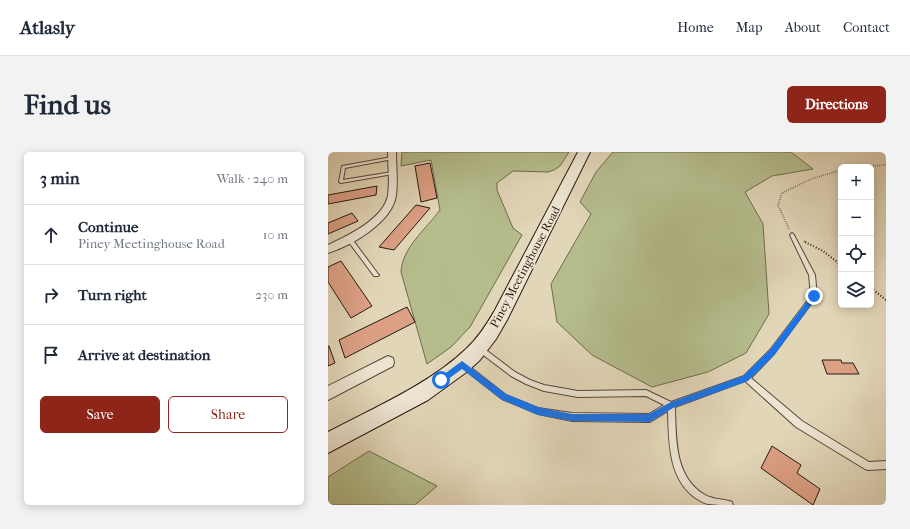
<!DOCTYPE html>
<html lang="en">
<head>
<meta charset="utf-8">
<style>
  body { margin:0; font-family:"IM FELL French Canon",serif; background:#f2f2f3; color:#1f2937 }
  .controls { position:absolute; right:12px; top:12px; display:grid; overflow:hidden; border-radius:6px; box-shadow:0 2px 10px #0003 }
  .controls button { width:36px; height:36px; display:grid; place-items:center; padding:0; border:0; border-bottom:1px solid #e0e1e3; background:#fff; color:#1f2937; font:20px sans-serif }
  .stop { position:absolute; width:12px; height:12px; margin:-9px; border:3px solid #1a73e8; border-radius:50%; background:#fff }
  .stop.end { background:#1a73e8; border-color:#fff; box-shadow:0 1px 4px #0008 }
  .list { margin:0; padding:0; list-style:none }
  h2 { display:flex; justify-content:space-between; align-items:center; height:52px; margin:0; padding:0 16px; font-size:17px }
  h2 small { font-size:13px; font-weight:400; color:#747a83 }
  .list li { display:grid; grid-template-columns:26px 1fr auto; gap:12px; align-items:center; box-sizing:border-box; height:60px; padding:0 16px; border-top:1px solid #e0e1e3 }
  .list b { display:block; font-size:15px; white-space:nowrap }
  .list p { margin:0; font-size:13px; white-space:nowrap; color:#747a83 }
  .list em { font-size:13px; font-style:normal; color:#747a83 }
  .actions { display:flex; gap:8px; padding:12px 16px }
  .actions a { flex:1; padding:9px 0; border:1px solid #8f2418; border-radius:6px; text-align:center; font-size:14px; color:#8f2418 }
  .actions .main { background:#8f2418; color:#fff }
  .icon { flex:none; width:22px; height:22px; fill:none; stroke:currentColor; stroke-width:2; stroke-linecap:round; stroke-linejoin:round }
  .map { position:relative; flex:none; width:558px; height:353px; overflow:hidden; border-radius:6px }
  header { display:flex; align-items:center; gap:24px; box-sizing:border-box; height:56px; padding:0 20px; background:#fff; border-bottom:1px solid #e0e1e3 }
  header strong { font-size:19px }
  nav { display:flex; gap:22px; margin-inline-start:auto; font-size:14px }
  .intro { display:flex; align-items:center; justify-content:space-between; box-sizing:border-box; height:96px; padding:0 24px }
  h1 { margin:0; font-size:28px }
  .button { padding:10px 18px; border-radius:6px; background:#8f2418; color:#fff; font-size:14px; font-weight:700 }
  main { display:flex; gap:24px; padding:0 24px }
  aside { flex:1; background:#fff; border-radius:6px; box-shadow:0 2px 10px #0003 }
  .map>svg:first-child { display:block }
  .green { fill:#b5bd8d; stroke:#6e6b4e }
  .building { fill:#dca085; stroke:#281910 }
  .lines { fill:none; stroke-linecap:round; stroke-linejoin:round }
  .service-casing { stroke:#56483a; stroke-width:2 }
  .minor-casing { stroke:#56483a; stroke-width:2 }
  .secondary-casing { stroke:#281910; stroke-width:2 }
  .path-far1 { stroke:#281910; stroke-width:1.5; stroke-dasharray:0.5 1.5; stroke-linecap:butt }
  .path { stroke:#281910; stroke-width:2; stroke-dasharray:1 2; stroke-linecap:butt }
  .service { fill:#ece4d1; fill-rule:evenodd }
  .minor { fill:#ece4d1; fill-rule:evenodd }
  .secondary { fill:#ece4d1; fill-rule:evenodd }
  .route { fill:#1a73e8 }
  .labels { text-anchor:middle; stroke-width:3.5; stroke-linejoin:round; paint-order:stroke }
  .street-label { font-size:12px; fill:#281910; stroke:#ece4d1 }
</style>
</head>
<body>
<header>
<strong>Atlasly</strong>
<nav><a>Home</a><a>Map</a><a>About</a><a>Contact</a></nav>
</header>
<div class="intro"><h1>Find us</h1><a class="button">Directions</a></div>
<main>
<aside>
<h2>3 min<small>Walk · 240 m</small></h2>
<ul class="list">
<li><svg class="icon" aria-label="ahead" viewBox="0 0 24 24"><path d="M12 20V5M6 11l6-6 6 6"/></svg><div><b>Continue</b><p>Piney Meetinghouse Road</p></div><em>10 m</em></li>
<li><svg class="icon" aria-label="right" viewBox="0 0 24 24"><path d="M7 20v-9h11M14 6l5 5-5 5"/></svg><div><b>Turn right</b></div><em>230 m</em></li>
<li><svg class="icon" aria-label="arrive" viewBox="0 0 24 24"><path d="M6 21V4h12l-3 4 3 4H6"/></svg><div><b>Arrive at destination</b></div></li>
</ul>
<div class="actions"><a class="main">Save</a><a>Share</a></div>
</aside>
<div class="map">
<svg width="558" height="353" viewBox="0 0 558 353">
  <rect width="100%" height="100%" fill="#e2d6b8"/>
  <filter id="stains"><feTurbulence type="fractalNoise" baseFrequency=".005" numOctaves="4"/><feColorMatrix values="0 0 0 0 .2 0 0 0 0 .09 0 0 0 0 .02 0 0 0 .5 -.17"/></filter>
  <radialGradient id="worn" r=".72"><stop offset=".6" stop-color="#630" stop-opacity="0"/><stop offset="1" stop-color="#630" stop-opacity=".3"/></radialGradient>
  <g class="green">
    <path d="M74,0H241L232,14L226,18L220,20L185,19L169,31V38L185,76L194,83L142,175L123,195L99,212L73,120C74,96 98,77 112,58L103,8L73,14Z"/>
    <polygon points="285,0 463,0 485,17 444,24 417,40 435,72 441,162 418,201 380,220 324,235 264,203 229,170 223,132 263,62 252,50 268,20"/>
    <polygon points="41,299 109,334 87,353 0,353 0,325"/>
  </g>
  <g class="building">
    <polygon points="102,11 109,46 93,50 87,14"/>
    <polygon points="49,34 48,43 0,52 0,43"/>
    <polygon points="88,53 102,56 66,98 51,95"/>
    <polygon points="24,61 30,69 0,82 0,71"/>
    <polygon points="13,109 44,154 23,166 0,130 0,115"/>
    <polygon points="79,155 87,170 17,206 11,188"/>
    <polygon points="0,194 1,194 7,211 0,214"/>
    <polygon points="494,208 513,208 514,211 525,211 531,222 499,222"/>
    <polygon points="444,294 473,313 469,321 492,337 485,353 433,316"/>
  </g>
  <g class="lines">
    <defs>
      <g id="service">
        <polygon points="64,5 66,6 65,7 17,16 15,28 64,20 66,21 65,22 13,31 11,30 14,14"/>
        <path d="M464,81L466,83L487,123L489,144L446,202L423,226L474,269L541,310L558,309V317L540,318L537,317L468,275L417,229L347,255C348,286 346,325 377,343C384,347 393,347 401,349L404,350L405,353C397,353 388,353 380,352C375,351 371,348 366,345C340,325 341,289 340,259L322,270L244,269L210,262L174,247L133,215L132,213L133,211L135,210L137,211L178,243L210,256L244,261L321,262L336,253L318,244L250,245L216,239L198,232L183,224L150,199L149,197L150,195L152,194L154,195L187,220L202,228L216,233L250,239L318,238L343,250L416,224L442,198L483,144L481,123L462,83Z"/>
        <polygon points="22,86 24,87 50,122 51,123 50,124 46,124 20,89 20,87"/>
      </g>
      <g id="minor">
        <path d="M60,0H68C68,14 70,29 68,43C65,70 23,94 0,101V93C19,84 56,67 60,43C62,29 60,14 60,0Z"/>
        <polygon points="60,204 65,206 66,210 65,214 0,248 0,234"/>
      </g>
      <path id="secondary" d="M250,0H262L179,168L168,187L152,208L140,219L100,248L0,301V280C44,257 103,231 138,197C150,186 159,172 167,158Z"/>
    </defs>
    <use href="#service" class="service-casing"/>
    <use href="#minor" class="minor-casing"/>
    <use href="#secondary" class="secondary-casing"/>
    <g class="path-far1">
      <polyline points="529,15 558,13"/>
      <polyline points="461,77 450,53 454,41 483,27 513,18"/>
      <polyline points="476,89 479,91"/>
    </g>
    <g class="path">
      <polyline points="477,90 495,99 513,113"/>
      <polyline points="543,136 558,148"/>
    </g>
    <use href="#service" class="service"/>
    <use href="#minor" class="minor"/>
    <use href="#secondary" class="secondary"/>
  </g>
  <polygon class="route" points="486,142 488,143 488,146 447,202 420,229 345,256 322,270 244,269 210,263 173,247 134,217 116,230 113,231 110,228 111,226 134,209 178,242 210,255 244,262 321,262 343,250 415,224 442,198 484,143"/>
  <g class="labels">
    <g class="street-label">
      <text transform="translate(197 115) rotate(-62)" y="4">Piney Meetinghouse Road</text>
    </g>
  </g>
  <rect width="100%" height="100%" filter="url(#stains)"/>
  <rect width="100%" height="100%" fill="url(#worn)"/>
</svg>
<div class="controls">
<button>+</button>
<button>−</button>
<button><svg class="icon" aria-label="locate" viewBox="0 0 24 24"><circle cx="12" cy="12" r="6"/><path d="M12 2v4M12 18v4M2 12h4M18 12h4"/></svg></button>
<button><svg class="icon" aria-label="layers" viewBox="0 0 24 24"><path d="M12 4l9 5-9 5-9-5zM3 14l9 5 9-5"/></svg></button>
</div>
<div class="stop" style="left:113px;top:228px"></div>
<div class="stop end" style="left:486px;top:144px"></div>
</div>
</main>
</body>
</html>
